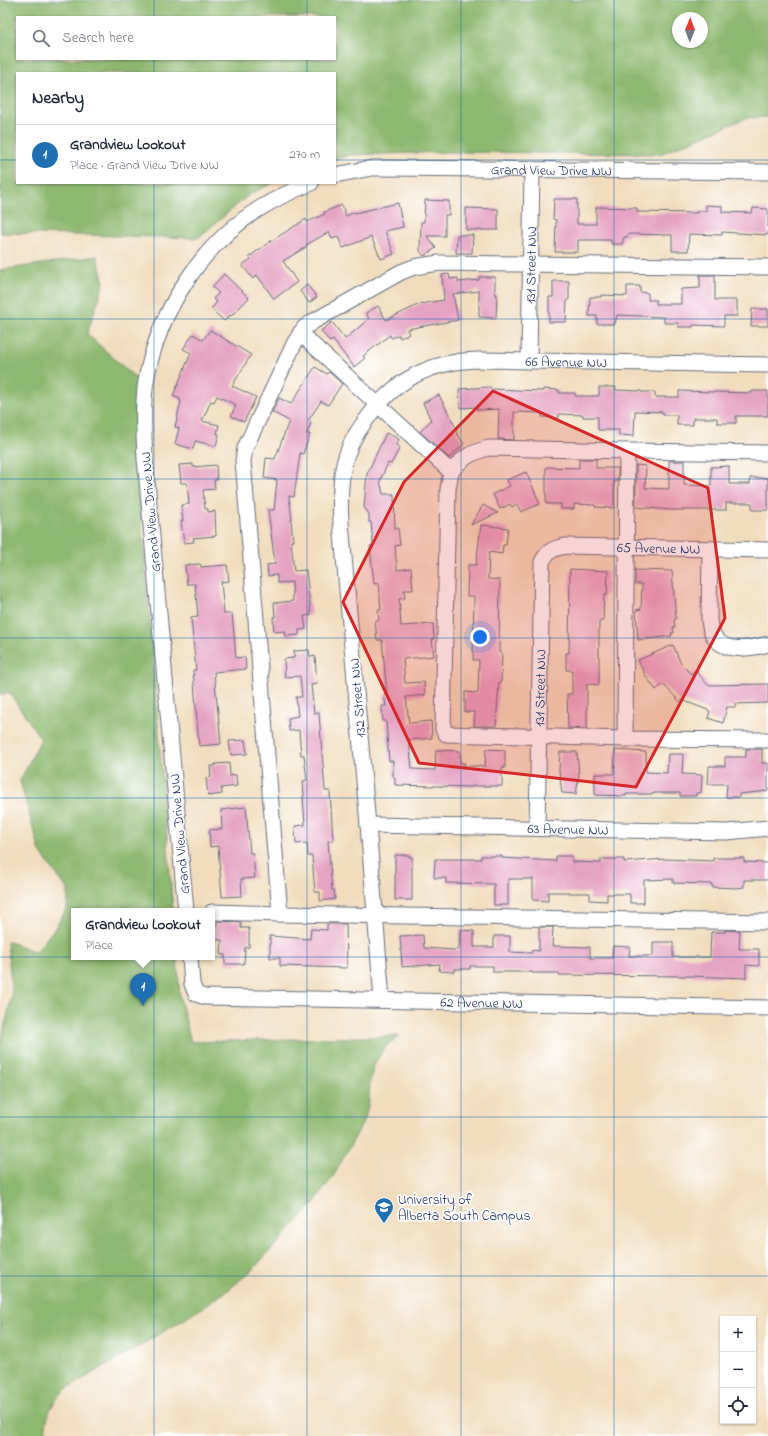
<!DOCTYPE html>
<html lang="en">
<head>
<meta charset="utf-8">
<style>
  body { margin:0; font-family:"Indie Flower",sans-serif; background:#f6f6f7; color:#1f2937 }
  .controls { position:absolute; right:12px; bottom:12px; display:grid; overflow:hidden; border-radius:0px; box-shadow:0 1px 3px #0004 }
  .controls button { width:36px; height:36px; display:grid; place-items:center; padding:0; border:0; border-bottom:1px solid #e0e1e3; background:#fff; color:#1f2937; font:20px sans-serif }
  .compass { position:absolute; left:672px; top:12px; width:36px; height:36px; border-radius:50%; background:#fff; box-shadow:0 1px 3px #0004; rotate:1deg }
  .you { position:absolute; left:480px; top:637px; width:14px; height:14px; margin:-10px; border:3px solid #fff; border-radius:50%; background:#1a73e8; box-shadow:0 0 0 6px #1a73e833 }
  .badge { display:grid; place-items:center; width:26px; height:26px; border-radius:50%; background:#1f6fb2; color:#fff; font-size:13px; font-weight:700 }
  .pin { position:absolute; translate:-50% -33px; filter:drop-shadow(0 1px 2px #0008) }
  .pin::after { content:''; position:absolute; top:21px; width:14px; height:12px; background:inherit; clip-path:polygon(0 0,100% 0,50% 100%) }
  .popup { position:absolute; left:71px; top:908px; width:144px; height:52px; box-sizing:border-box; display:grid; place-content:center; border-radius:0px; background:#fff; filter:drop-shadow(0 1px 3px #0005); font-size:13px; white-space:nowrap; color:#747a83 }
  .popup b { font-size:15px; color:#1f2937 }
  .popup::after { content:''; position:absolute; left:50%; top:100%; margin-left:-8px; border:8px solid transparent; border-top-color:#fff }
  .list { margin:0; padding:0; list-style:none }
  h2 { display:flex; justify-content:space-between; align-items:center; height:52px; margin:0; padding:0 16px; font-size:17px }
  h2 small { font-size:13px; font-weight:400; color:#747a83 }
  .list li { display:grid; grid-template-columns:26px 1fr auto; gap:12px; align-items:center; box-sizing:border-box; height:60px; padding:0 16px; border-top:1px solid #e0e1e3 }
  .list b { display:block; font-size:15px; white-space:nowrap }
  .list p { margin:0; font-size:13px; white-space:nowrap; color:#747a83 }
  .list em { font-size:13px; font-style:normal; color:#747a83 }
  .icon { flex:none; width:22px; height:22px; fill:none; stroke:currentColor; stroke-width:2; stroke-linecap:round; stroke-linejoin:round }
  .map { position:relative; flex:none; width:768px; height:1436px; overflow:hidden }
  .search { position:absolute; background:#fff; box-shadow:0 1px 3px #0004; left:16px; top:16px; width:320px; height:44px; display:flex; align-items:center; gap:10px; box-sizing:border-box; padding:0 14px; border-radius:0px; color:#747a83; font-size:15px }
  .panel { position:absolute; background:#fff; box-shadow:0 1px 3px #0004; left:16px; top:72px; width:320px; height:112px; border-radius:0px }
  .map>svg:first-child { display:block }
  .forest { fill:#8db86f; stroke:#547466; fill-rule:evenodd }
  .building { fill:#e5a3c2 }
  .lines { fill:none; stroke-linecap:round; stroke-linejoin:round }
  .minor-casing { stroke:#666c7f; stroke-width:17 }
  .minor { stroke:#fff; stroke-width:15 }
  .marked { fill:#d62828; fill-opacity:0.2; stroke:#d62828; stroke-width:3; stroke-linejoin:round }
  .grid { fill:none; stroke:#1f6fb2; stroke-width:1; stroke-opacity:0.55 }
  .labels { text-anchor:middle; stroke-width:3.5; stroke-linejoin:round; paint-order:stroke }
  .street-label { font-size:14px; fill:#1b2f5e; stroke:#fff }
  .poi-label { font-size:14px; fill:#1b2f5e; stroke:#fff; text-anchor:start }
</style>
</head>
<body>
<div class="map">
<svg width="768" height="1436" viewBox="0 0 768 1436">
  <rect width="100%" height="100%" fill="#fff"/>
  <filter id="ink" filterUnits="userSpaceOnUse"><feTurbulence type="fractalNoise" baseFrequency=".025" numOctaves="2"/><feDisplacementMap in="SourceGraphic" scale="8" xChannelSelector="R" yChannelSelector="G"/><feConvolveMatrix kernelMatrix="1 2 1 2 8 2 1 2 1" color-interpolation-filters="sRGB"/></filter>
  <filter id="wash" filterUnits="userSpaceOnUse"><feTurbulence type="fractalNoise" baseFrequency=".012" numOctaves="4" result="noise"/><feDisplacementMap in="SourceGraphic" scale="16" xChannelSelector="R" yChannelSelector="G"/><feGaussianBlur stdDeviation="0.9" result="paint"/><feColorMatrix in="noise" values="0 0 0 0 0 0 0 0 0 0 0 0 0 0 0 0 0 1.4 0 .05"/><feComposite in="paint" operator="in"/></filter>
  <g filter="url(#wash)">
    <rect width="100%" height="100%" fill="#f1ddbd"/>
    <g class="forest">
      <path d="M0,0H768V117L746,118L660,154L449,152L350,155L335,159V73H17V183H273L250,194L198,238L1,233ZM17,17H335V59H17ZM678,18H702V42H678Z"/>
      <path d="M97,256L104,283L87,334L139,381L136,450L173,911H74V957H177L180,998L191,1042L399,1036L386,1046L375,1063L370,1080L369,1101L365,1119L334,1175L314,1203L286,1234L251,1271L227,1291L185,1319L66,1389C50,1405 47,1413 45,1436H0V1046L12,995L7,941L36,952L57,925L67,908L68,890L40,852L20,781L41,739L9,692L0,695V270Z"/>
    </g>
    <g id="blocks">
      <g class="building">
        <polygon points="554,199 577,199 577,224 596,224 596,207 637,208 637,212 697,213 697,211 706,211 706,205 722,206 722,212 752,213 753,208 768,209 768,235 722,232 722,235 689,234 688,251 672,251 672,235 629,234 627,237 624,237 622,244 611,244 611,240 578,240 578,252 555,252 556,220 553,219"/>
        <polygon points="425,200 449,201 449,215 445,215 445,236 427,236 436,248 424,256 420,251 421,222 424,222"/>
        <polygon points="398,203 403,227 385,231 394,254 381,259 371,237 343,248 338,237 332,239 329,232 306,245 306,247 283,261 297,282 274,299 257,275 253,279 242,265 251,259 249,257 268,243 306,219 307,222 325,214 324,212 342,205 346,216 355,212 355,213"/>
        <polygon points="466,208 498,209 498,230 466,230"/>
        <polygon points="457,235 473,235 472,253 456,253"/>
        <polygon points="224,274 249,298 231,316 230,315 224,321 211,309 217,302 213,299 219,293 212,287"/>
        <polygon points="449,274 450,279 458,278 458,282 479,280 479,277 495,277 495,294 497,294 496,318 479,317 479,291 453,294 458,320 407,329 409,334 400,338 399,335 391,338 390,335 363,356 365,358 354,367 333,340 330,342 321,331 332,322 345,339 369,319 366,313 378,306 386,320 420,304 444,300 442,275"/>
        <polygon points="700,275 715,275 715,300 737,300 737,316 724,316 724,326 693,325 693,327 678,327 678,323 664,323 664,317 617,315 615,324 597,324 597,316 589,316 590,297 601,297 601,295 627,296 627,286 640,286 640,292 648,293 648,300 656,300 656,304 681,304 681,289 700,288"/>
        <polygon points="553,281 569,281 569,300 567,300 566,322 549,322 549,297 553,297"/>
        <polygon points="307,285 317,297 309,303 300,291"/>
        <polygon points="752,309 768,309 768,326 751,326"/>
        <polygon points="210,330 251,355 232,386 256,397 244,422 231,416 236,405 217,396 214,402 211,401 202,421 219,425 217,434 219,434 216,446 195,441 193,449 175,444 179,428 175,427 181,401 179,400 180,399 173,396 191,353 183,349 193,334 203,340"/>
        <polygon points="315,367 327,374 329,372 342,384 328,405 321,401 308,421 311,422 307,434 310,434 303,454 300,453 294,497 289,496 292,520 291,520 293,541 291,541 294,571 306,570 311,615 304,616 306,629 299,630 299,635 286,636 285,631 274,632 273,617 275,617 274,603 293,601 292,582 277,583 277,575 268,576 267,565 275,564 268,510 274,510 277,480 264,478 266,458 275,459 289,421 272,412 279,398 291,404"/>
        <polygon points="490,387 490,389 543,391 543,389 559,390 559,393 575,393 575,396 599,396 599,387 616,387 615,390 641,391 641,392 655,392 655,397 679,397 679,391 752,393 752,391 768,391 768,416 736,416 736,423 717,423 717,418 693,418 693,425 677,425 677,415 663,415 663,412 635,411 634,436 619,435 619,430 598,430 598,417 583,417 583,415 559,414 559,418 542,417 542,413 514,412 514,440 498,439 499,409 477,410 477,407 460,408 459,389"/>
        <polygon points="439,395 457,430 456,432 464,444 449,458 420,432 431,420 423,403"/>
        <polygon points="386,433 399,439 396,445 400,447 391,464 388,463 380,481 383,494 394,494 395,529 398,528 400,545 395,546 397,570 411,568 413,590 404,590 405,598 399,599 401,626 433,624 434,639 432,639 434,656 403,659 405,683 424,682 425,695 406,697 409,723 431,721 432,738 409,740 412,769 435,770 436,750 460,751 460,762 461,762 461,763 465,763 464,766 485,766 486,749 505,750 505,768 502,768 502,786 472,786 472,787 395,785 395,778 393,776 393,761 389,761 386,721 383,721 382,706 386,706 384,694 387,694 382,640 377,640 375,621 379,620 378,610 381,610 379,583 374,584 370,546 373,545 371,522 369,522 369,514 364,507 367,474"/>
        <polygon points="579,459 596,459 596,468 618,468 618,481 614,481 614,508 595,507 595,505 574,504 574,509 561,509 561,504 546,504 546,467 579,468"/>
        <polygon points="669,461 684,461 684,485 711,486 711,467 729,466 729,484 750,484 750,478 768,478 768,510 752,510 752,503 726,503 726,510 671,510 636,507 636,465 646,466 645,488 669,489"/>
        <polygon points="193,464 193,467 216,465 217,480 214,480 215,489 203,490 205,509 208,509 208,512 215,511 216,536 193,538 194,542 184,543 181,521 183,521 181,505 189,504 187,483 181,483 179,465"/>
        <polygon points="526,472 540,504 521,512 517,504 512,507 510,504 500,509 493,494 510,486 507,480"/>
        <polygon points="483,505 498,513 471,525"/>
        <polygon points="481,525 508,528 506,545 503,545 502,554 489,552 488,579 500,580 499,652 502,653 501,682 499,682 496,726 474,726 475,712 465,712 465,692 478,693 479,660 473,660 474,596 467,596 468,565 476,565"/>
        <polygon points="200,564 201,567 227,565 229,581 221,582 224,614 232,614 236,658 245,657 246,669 214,672 221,744 199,746 193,670 196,670 191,618 198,617 195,584 187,584 185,565"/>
        <polygon points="570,569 608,571 607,595 604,595 603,621 599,621 599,685 587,684 587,729 568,728 567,694 572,694 572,670 566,670 566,653 569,653"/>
        <polygon points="635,570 672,571 676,619 674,620 675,627 673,627 674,633 671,633 672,636 638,640 636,610 641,609 642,584 635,584"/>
        <polygon points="673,645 681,664 691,674 695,670 708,685 768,684 768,703 735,704 736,707 727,707 723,723 708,718 710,711 682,700 680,702 663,684 656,690 645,675 638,660"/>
        <polygon points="309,650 310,657 315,656 317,684 311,685 314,713 319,713 325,791 330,791 333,841 328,841 332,890 334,890 335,899 320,901 320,892 315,892 312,856 308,856 307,843 296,844 295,826 305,825 303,796 304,796 303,781 307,780 304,755 301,755 299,730 289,731 288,718 298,716 296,697 302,697 300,676 285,677 284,659 294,658 294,651"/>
        <polygon points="245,740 247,754 231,755 229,741"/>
        <polygon points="746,749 762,749 762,763 768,763 768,791 739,794 739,797 726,797 727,784 708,784 709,766 725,766 725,757 746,757"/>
        <polygon points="615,750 646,752 646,772 667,773 668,754 683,754 682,774 702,775 701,793 696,793 696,796 680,796 680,793 654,793 654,794 626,794 626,796 595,795 595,774 614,774"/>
        <polygon points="560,752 577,752 579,775 576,794 562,793 559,771"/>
        <polygon points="229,763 230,776 236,775 237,786 221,788 222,794 208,796 206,778 211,777 210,766 215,766 215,764"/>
        <polygon points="246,807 250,853 253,853 255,878 241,879 242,896 222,897 218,846 210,847 209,830 222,829 221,810"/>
        <polygon points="395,855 409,855 409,857 412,857 412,900 395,900"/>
        <polygon points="481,856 502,856 502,858 556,861 556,856 572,856 572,862 601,863 601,859 624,859 624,862 665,859 713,861 713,858 744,858 744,862 768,863 768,880 744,880 744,887 737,888 712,887 712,884 673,883 673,879 644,880 644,903 630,903 630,894 607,894 607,901 590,900 590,893 569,893 569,892 548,892 548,901 533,900 533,879 508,879 508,905 494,905 494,884 446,883 446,878 434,878 435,859 481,859"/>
        <polygon points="217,921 241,922 241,928 249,928 249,947 245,948 244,964 225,964 225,955 221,955 222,940 215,940 215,926 217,926"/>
        <polygon points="327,924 346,924 347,968 280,966 280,958 270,958 270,936 310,939 311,929 327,930"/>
        <polygon points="539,927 553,927 552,946 590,947 590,958 612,958 613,946 630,947 629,956 653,956 653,942 673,942 673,957 710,957 711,932 725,932 725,930 740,931 739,949 759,949 759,966 746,965 746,978 688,976 559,975 559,973 532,973 532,972 493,972 493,966 470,966 470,969 455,969 455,972 439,971 440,964 402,967 400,936 423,935 424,948 454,950 459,949 460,930 474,931 474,947 494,947 494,936 510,936 510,952 532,953 532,950 539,951"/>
      </g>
    </g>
  </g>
  <g filter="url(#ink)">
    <use href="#blocks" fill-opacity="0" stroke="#666c7f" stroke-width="1"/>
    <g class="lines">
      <defs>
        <g id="minor">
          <path id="s1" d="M335,175L372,168H387L768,172"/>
          <polyline points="300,333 451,472 448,489 443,729 446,734 625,739"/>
          <path id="s2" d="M529,361L532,169"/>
          <polyline points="768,453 627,451 625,739 768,740"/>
          <path d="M451,472C463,457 469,454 488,448L627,451"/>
          <path d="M710,549L709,619C711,654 742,651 768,644"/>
          <path id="s3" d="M368,825L727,832L768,828"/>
          <path id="s4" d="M537,828L542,562C547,551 554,548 566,546L768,550"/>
          <path d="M186,911L145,459C144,433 142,407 146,381C158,312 201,244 262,207C277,198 294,190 311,183"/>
          <polyline points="212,912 280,914 243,461 245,448 295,342 304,328 314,321 401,272 414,267 439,263 768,267"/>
          <polyline points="280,914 768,922"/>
          <path id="s5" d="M190,957L192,984L196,994L205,997L768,1008"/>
          <path id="s6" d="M382,1000L368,825L341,523C340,505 340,487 343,469C346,452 355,434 366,420C394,380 430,361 479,360L768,365"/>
        </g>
      </defs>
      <use href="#minor" class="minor-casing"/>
      <use href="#minor" class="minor"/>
    </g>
  </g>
  <path class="marked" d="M493,391L708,488L725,618L636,787L419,763L343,602L404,482Z"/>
  <path class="grid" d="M154,0V17M307,0V17M461,0V1436M614,0V1436M154,59V73M307,59V73M0,160H17M335,160H768M154,183V1436M307,183V1436M0,319H768M0,479H768M0,638H768M0,798H768M0,957H768M0,1117H768M0,1276H768"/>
  <defs>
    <symbol id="university-pin" viewBox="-11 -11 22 30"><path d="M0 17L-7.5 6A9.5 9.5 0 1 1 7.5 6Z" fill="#1f6fb2" stroke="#fff"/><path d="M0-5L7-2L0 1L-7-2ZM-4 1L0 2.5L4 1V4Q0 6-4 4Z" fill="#fff"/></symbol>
  </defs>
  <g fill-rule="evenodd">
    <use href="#university-pin" x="373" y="1196" width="22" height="30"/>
  </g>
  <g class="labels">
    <g class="street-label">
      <text dy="5" stroke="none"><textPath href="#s1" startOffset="217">Grand View Drive NW</textPath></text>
      <text dy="5" stroke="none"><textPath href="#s2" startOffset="96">131 Street NW</textPath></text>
      <text dy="5" stroke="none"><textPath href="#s6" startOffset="808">66 Avenue NW</textPath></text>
      <text transform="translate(150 512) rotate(-95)" y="5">Grand View Drive NW</text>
      <text dy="5" stroke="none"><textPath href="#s4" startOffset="389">65 Avenue NW</textPath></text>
      <text dy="5" stroke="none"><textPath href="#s4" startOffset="140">131 Street NW</textPath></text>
      <text transform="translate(357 698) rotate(-95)" y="5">132 Street NW</text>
      <text dy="5" stroke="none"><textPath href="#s3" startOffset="200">63 Avenue NW</textPath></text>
      <text transform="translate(179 834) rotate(-95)" y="5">Grand View Drive NW</text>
      <text dy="5" stroke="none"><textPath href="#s5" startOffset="324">62 Avenue NW</textPath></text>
    </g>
    <g class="poi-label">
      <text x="398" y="1204">University of<tspan x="398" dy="16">Alberta South Campus</tspan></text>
    </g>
  </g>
</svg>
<div class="controls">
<button>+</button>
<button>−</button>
<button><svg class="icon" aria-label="locate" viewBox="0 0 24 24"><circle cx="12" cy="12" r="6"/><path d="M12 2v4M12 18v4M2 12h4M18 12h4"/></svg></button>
</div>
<svg class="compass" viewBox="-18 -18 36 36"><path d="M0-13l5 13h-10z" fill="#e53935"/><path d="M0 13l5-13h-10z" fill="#747a83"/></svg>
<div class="you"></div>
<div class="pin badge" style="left:143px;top:1006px">1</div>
<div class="popup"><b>Grandview Lookout</b>Place</div>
<div class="search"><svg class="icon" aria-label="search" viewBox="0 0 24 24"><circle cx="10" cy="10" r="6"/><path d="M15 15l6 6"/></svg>Search here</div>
<section class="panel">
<h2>Nearby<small></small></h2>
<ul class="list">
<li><span class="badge">1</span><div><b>Grandview Lookout</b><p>Place · Grand View Drive NW</p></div><em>270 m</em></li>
</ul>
</section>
</div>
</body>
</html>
